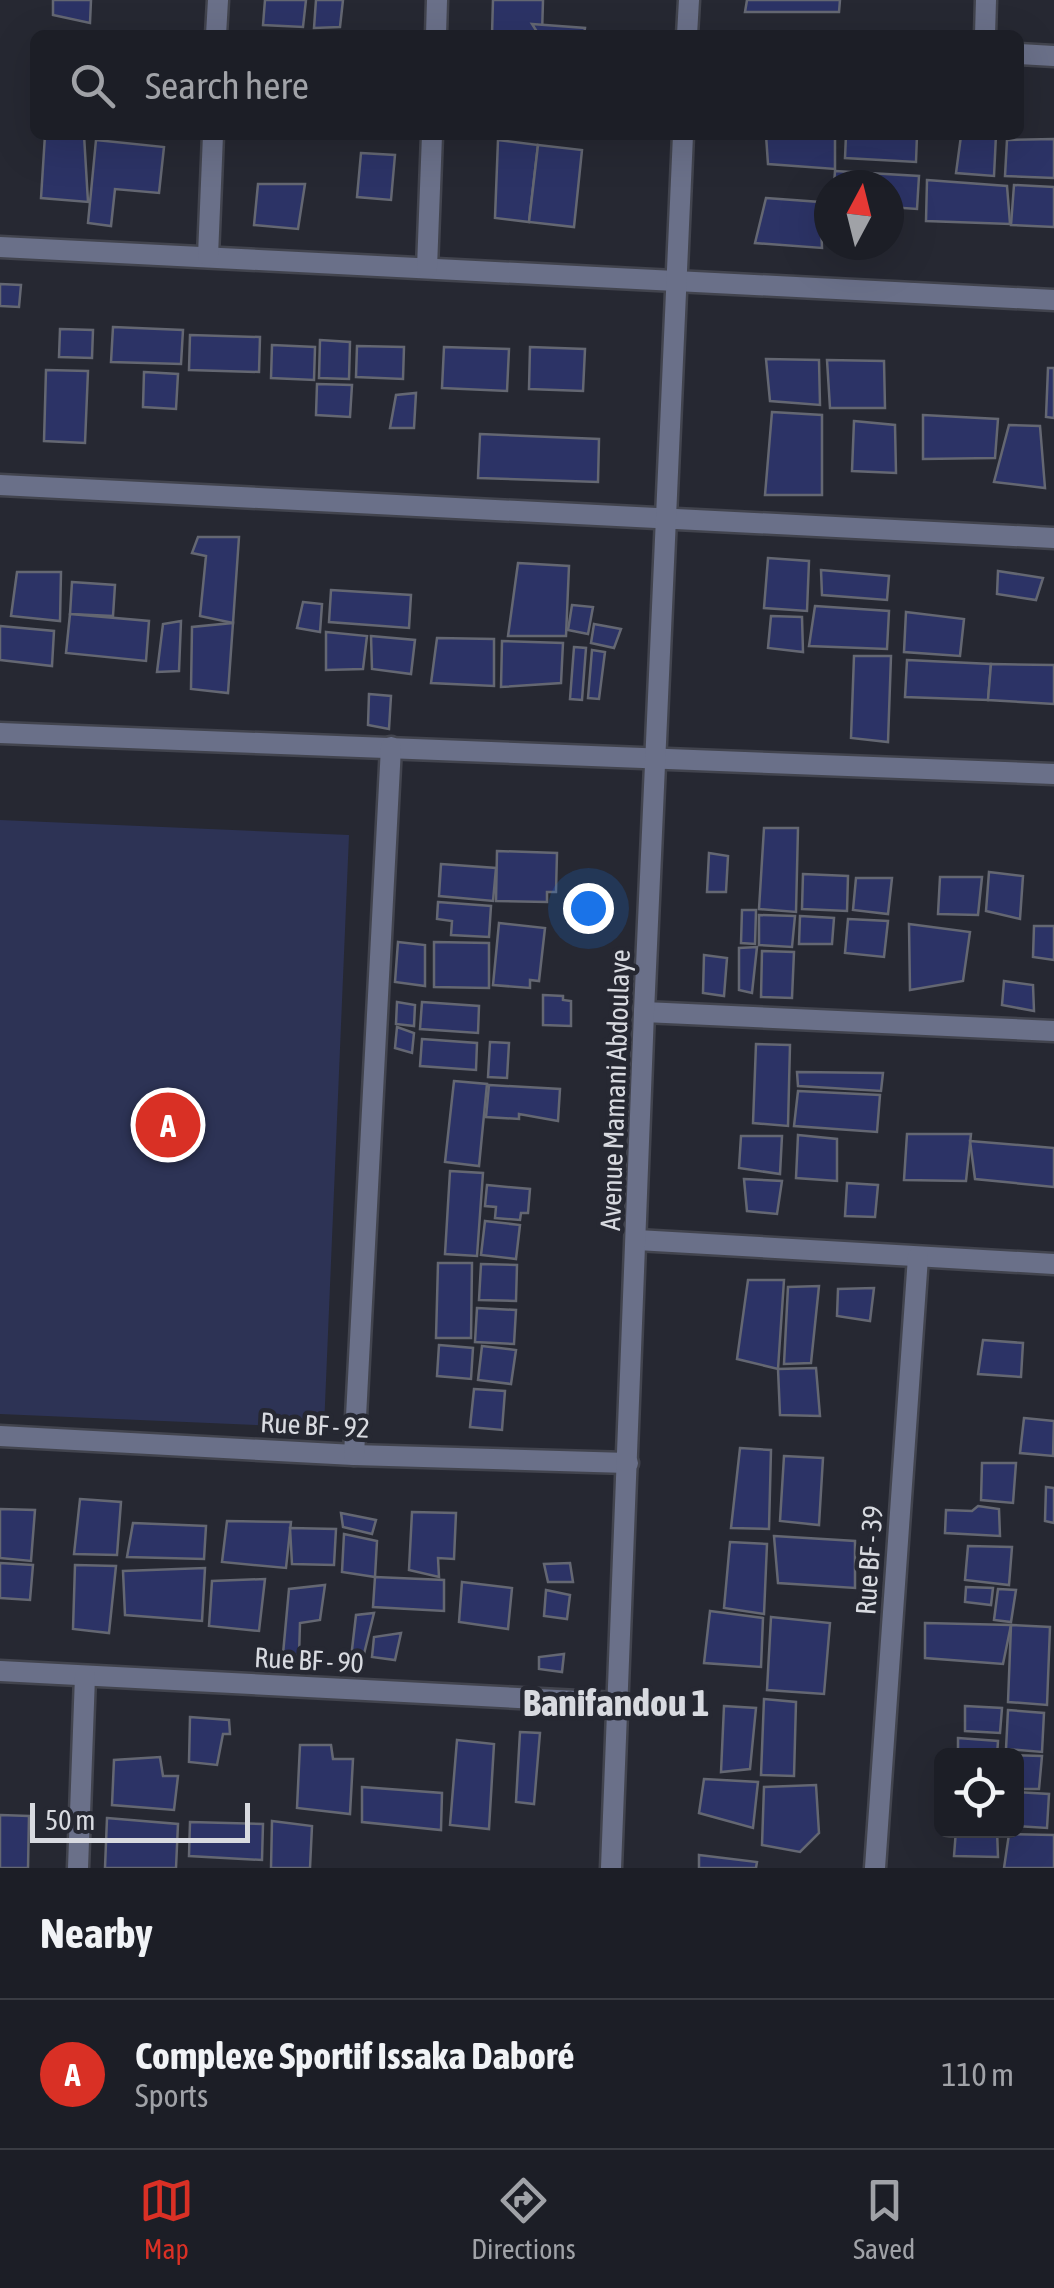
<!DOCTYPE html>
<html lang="en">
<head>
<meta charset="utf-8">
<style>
  body { margin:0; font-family:"Asap Condensed",sans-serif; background:#292b32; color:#f1f3f6 }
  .controls { position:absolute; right:30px; bottom:30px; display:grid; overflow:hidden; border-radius:15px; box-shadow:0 10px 40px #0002 }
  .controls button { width:90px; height:90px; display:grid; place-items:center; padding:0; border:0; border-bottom:2px solid #3a3c43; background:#1c1e26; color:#f1f3f6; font:50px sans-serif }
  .compass { position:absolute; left:814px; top:170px; width:90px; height:90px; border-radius:50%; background:#1c1e26; box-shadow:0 10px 40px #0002; rotate:7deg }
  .scale { position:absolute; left:30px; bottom:25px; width:220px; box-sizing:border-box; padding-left:10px; border:5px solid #d8dae0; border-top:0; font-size:28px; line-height:35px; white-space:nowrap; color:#d8dae0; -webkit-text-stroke:8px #262832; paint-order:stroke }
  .you { position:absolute; left:588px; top:908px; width:35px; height:35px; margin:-25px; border:8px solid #fff; border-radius:50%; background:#1a73e8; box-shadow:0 0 0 15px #1a73e833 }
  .badge { display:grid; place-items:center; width:65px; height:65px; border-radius:50%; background:#d93025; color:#fff; font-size:32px; font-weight:700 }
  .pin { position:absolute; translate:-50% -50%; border:5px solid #fff; box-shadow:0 2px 10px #0006 }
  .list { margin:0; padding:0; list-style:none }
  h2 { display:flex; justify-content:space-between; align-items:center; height:130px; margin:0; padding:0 40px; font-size:42px }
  h2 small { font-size:32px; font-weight:400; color:#a0a2a7 }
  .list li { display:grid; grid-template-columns:65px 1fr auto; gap:30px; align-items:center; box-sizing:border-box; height:150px; padding:0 40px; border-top:2px solid #3a3c43 }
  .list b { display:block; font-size:38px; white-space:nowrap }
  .list p { margin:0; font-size:32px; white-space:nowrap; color:#a0a2a7 }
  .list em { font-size:32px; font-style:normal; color:#a0a2a7 }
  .icon { flex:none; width:55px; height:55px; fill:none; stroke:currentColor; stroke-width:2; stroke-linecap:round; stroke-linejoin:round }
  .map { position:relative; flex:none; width:1054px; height:1868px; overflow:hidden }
  .search { position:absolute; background:#1c1e26; box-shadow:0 10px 40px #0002; left:30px; right:30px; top:30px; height:110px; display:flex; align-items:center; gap:25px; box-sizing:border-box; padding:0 35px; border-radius:15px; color:#a0a2a7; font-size:38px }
  .sheet { height:280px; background:#1c1e26 }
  nav { display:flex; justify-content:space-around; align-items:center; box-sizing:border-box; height:140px; border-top:2px solid #3a3c43; background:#1c1e26; font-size:28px; color:#a0a2a7 }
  nav a { display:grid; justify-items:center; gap:5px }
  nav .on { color:#d93025 }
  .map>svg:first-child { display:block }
  .green { fill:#2d3355 }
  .building { fill:#2c3366; stroke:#646772; stroke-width:2.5 }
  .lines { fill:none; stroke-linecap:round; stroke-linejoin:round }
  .street-casing { stroke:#42444e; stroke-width:25 }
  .street { stroke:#6a7089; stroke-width:20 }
  .labels { text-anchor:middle; stroke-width:9; stroke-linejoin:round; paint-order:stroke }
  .street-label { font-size:28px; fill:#d8dae0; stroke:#262832 }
  .district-label { font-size:38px; font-weight:bold; fill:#d8dae0; stroke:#262832 }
</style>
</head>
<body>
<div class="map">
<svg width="1054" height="1868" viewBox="0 0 1054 1868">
  <rect width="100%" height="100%" fill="#262832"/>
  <polygon class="green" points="0,820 349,835 324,1428 0,1414"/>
  <g class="building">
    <polygon points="53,0 91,0 90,23 53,15"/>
    <polygon points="265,0 306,0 303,27 263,25"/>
    <polygon points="316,0 343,0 340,27 314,28"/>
    <polygon points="493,0 543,0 542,35 492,35"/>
    <polygon points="747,0 840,0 839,12 745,12"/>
    <polygon points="532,24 585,28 584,35 539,35"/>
    <polygon points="45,135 84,135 88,202 41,198"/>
    <polygon points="766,135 835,135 835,169 768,164"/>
    <polygon points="846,135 917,135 916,162 845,158"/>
    <polygon points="996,135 994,176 956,173 961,136"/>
    <polygon points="1054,139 1054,178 1005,176 1007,140"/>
    <polygon points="96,140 164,147 159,193 115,189 111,226 88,223"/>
    <polygon points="498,140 538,145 529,222 495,218"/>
    <polygon points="538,145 582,150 574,227 529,222"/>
    <polygon points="361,153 395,155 391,200 357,197"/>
    <polygon points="835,171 919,176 917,209 889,207 889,185 834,185"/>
    <polygon points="927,180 1007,186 1010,224 926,221"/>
    <polygon points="258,184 305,184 298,229 254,225"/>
    <polygon points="1014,185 1054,187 1054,227 1011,225"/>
    <polygon points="766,198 820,202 822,248 755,243"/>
    <polygon points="0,284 21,285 19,307 0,306"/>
    <polygon points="113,327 183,330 181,364 111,362"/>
    <polygon points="60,329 93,330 92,358 59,357"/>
    <polygon points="190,335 260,337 259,372 189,370"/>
    <polygon points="320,340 350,342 349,379 319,378"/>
    <polygon points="272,345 315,347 314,380 271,378"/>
    <polygon points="357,346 404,347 403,379 356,377"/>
    <polygon points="444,347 509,349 507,391 442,388"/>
    <polygon points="530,347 585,349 583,391 529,389"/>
    <polygon points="766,359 819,360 820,405 770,401"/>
    <polygon points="827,360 884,361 885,408 830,408"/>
    <polygon points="1048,368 1054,368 1054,418 1046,417"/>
    <polygon points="46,370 88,371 85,443 44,441"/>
    <polygon points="144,372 178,374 176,409 143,407"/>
    <polygon points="317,384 352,385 350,417 316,415"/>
    <polygon points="416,393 414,428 390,428 396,395"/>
    <polygon points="772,412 822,415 822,495 765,495"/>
    <polygon points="923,415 998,419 995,458 923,459"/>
    <polygon points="854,421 895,425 896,473 852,471"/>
    <polygon points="1009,425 1040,426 1045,488 994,482"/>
    <polygon points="480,434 599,439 598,482 478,478"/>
    <polygon points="198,537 239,537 233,623 200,616 206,556 192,553"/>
    <polygon points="768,558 809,561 807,611 764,608"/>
    <polygon points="518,563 569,566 566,636 508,636"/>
    <polygon points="821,570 889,576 887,600 822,595"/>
    <polygon points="998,571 1043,578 1036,600 997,594"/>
    <polygon points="17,572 61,572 60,621 11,616"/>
    <polygon points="72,582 115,585 113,616 70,614"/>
    <polygon points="331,590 411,595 409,628 329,622"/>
    <polygon points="303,602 322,604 320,632 297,628"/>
    <polygon points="572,605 593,607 588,634 568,630"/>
    <polygon points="815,606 889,611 887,649 809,646"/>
    <polygon points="906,612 964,619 960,656 904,652"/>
    <polygon points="70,614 149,621 146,661 66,653"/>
    <polygon points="771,616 802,617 803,652 768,648"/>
    <polygon points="181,621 179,671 157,672 163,624"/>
    <polygon points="233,623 228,693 191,689 192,627"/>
    <polygon points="594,624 621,629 614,648 591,643"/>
    <polygon points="0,626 54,631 52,666 0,660"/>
    <polygon points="326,632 367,636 363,669 326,670"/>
    <polygon points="371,636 415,640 411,674 372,669"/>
    <polygon points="437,638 494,639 494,686 431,683"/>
    <polygon points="502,641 563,643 561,683 501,687"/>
    <polygon points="574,647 586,648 582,700 570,699"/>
    <polygon points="592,650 605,652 599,699 588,698"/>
    <polygon points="854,656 891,656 888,742 851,738"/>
    <polygon points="907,660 991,664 988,700 905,697"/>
    <polygon points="991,664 1054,665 1054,704 988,700"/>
    <polygon points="369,694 391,696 389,729 368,725"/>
    <polygon points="764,828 798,828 796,912 759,909"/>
    <polygon points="497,851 557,853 556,892 547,892 547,902 496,901"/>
    <polygon points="709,853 728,856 726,892 707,892"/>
    <polygon points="441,864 496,868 493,901 439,896"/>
    <polygon points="989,872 1023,876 1020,919 986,911"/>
    <polygon points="803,874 848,876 847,911 802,909"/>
    <polygon points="940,877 982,877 978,915 938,914"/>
    <polygon points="856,878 892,878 888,914 853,910"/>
    <polygon points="438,902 491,906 489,937 451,935 452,921 437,919"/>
    <polygon points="584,906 604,907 604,922 583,921"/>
    <polygon points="742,910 756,910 755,944 741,943"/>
    <polygon points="759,915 795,916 792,947 759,945"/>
    <polygon points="800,916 834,918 832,944 799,944"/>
    <polygon points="848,919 888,921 884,957 845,953"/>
    <polygon points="499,923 545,928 539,981 530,980 530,988 493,985"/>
    <polygon points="909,924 970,932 963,981 910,990"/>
    <polygon points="1034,926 1054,926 1054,960 1033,957"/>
    <polygon points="398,942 425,945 425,986 395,982"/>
    <polygon points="434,942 489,943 489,988 434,987"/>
    <polygon points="757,947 752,993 739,990 739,948"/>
    <polygon points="762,951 794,952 792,998 761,997"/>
    <polygon points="704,955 727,958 724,996 703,993"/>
    <polygon points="1004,981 1033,985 1034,1011 1002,1005"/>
    <polygon points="543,995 563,996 563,1000 571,1001 571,1026 543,1025"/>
    <polygon points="397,1002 415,1005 414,1026 396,1024"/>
    <polygon points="422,1002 479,1006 478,1033 420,1029"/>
    <polygon points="397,1027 414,1033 412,1053 395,1048"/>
    <polygon points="422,1039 477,1043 476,1070 420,1066"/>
    <polygon points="490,1042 509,1043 507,1078 488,1077"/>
    <polygon points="756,1044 790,1045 788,1126 753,1123"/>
    <polygon points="797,1072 883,1073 881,1091 798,1086"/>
    <polygon points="454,1081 487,1084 479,1166 445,1162"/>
    <polygon points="489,1085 560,1089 558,1121 519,1114 519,1119 486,1117"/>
    <polygon points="798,1091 880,1095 877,1132 794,1126"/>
    <polygon points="907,1134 971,1134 966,1181 904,1180"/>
    <polygon points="798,1135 837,1139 837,1181 796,1178"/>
    <polygon points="741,1136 782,1136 780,1174 739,1168"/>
    <polygon points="970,1141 1054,1148 1054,1187 975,1179"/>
    <polygon points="450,1171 483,1173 477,1256 445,1254"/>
    <polygon points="744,1179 782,1181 777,1214 747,1211"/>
    <polygon points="847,1183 878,1185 875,1217 845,1216"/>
    <polygon points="487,1185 530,1189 528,1213 521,1213 520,1220 495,1218 496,1207 485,1206"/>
    <polygon points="485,1221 520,1225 516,1259 481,1255"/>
    <polygon points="438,1263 472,1263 471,1338 436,1338"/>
    <polygon points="481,1264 517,1265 516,1301 479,1300"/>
    <polygon points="748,1280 784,1280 778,1369 737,1359"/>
    <polygon points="819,1286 811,1363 784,1364 788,1287"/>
    <polygon points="874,1288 870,1321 837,1316 838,1289"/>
    <polygon points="477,1308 516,1310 514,1344 475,1342"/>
    <polygon points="983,1340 1023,1343 1021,1377 978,1374"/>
    <polygon points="439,1345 473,1348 471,1379 437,1376"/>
    <polygon points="482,1346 516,1350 511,1384 478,1380"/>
    <polygon points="816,1368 820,1416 780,1415 778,1369"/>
    <polygon points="474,1389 505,1391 502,1430 470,1427"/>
    <polygon points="1024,1418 1054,1421 1053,1456 1020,1453"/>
    <polygon points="740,1448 771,1450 769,1529 731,1528"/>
    <polygon points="784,1456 823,1458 819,1525 780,1521"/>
    <polygon points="982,1463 1016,1463 1013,1503 981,1500"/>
    <polygon points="1046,1487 1054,1488 1054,1523 1045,1521"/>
    <polygon points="80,1499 121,1502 117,1555 74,1554"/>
    <polygon points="978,1506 999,1509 1000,1536 945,1533 946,1510 972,1511"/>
    <polygon points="0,1509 35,1510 31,1561 0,1558"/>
    <polygon points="412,1512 456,1513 454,1559 438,1558 439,1577 409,1570"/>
    <polygon points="341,1513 376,1520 372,1534 343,1527"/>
    <polygon points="227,1521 291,1522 286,1568 222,1562"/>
    <polygon points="133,1523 206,1526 204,1559 127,1557"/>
    <polygon points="290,1528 336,1529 334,1565 292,1564"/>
    <polygon points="344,1534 377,1541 375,1577 342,1572"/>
    <polygon points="774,1536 855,1541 855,1588 778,1583"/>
    <polygon points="730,1542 767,1544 764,1614 724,1608"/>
    <polygon points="968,1546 1012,1547 1009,1585 965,1580"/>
    <polygon points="0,1563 33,1565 30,1600 0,1598"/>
    <polygon points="570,1563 573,1582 548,1582 544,1564"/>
    <polygon points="75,1565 116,1566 109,1633 73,1629"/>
    <polygon points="205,1568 202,1621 125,1615 123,1571"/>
    <polygon points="375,1577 444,1580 444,1611 373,1607"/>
    <polygon points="265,1579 259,1631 209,1626 212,1581"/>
    <polygon points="462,1582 512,1588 508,1629 459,1622"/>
    <polygon points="325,1585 320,1620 300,1623 299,1656 283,1654 289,1589"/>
    <polygon points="966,1587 993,1588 991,1605 965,1602"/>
    <polygon points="998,1589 1016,1590 1011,1622 994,1620"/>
    <polygon points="546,1590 570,1595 567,1619 544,1616"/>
    <polygon points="710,1611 763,1618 761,1667 704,1663"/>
    <polygon points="374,1613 363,1658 351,1658 356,1615"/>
    <polygon points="771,1617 830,1623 824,1694 767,1690"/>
    <polygon points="925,1623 1011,1625 1003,1664 925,1658"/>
    <polygon points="1011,1625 1050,1627 1047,1705 1008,1702"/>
    <polygon points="401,1633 395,1660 372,1657 374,1637"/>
    <polygon points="564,1654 562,1672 539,1669 539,1657"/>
    <polygon points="764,1699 796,1702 794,1776 761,1775"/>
    <polygon points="724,1706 756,1708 750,1769 721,1772"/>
    <polygon points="965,1706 1002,1708 1000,1733 965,1731"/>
    <polygon points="1008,1710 1044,1713 1042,1752 1006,1749"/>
    <polygon points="190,1717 229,1720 230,1734 223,1734 217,1765 189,1762"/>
    <polygon points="520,1732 540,1733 534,1804 516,1802"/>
    <polygon points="958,1738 998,1741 997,1756 958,1756"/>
    <polygon points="457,1740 494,1744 489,1829 450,1825"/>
    <polygon points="300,1745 331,1745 333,1759 353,1759 350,1814 297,1808"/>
    <polygon points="1006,1755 1042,1756 1039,1789 1016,1789 1016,1756"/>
    <polygon points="160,1757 163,1776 178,1776 174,1810 112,1805 114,1760"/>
    <polygon points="704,1779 758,1782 753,1828 699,1813"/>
    <polygon points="816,1785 819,1833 800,1852 762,1845 764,1787"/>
    <polygon points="362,1787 442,1793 441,1830 362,1822"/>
    <polygon points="1016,1792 1049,1794 1047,1828 1016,1826"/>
    <polygon points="0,1815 29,1816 28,1868 0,1868"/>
    <polygon points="107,1818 178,1824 176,1868 105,1868"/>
    <polygon points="272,1821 312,1826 310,1868 271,1868"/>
    <polygon points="190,1822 263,1824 262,1860 189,1856"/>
    <polygon points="956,1830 997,1830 998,1857 954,1856"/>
    <polygon points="1009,1834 1054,1835 1054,1868 1004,1868"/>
    <polygon points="699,1855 757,1862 756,1868 699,1868"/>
  </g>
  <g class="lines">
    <defs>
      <g id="street">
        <polyline points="216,35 218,0"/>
        <polyline points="436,35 437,0"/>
        <polyline points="687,35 689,0"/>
        <polyline points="985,35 986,0"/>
        <polyline points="1019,54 1054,56"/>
        <polyline points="0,247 1054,300"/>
        <polyline points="208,256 213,135"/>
        <polyline points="427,268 432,135"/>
        <polyline points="0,485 1054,538"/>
        <polyline points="0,733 1054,774"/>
        <polyline points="644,1012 1054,1031"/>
        <polyline points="637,1240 1054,1264"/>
        <polyline points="0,1436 354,1455 628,1463"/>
        <polyline points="354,1455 391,747"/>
        <polyline points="0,1671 616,1703"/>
        <polyline points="78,1868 85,1676"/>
        <polyline points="611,1868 644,1012 683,135"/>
        <polyline points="875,1868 918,1257"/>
      </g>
    </defs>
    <use href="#street" class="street-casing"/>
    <use href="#street" class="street"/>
  </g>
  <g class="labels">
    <g class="street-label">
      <text transform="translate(615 1090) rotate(-88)" y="10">Avenue Mamani Abdoulaye</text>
      <text transform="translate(315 1425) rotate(3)" y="10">Rue BF - 92</text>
      <text transform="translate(869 1560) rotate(-86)" y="10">Rue BF - 39</text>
      <text transform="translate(309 1660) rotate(3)" y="10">Rue BF - 90</text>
    </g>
    <g class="district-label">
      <text x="616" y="1716">Banifandou 1</text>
    </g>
  </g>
</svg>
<div class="controls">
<button><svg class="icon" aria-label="locate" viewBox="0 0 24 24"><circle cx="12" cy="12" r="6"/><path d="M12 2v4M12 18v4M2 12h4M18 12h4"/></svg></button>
</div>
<svg class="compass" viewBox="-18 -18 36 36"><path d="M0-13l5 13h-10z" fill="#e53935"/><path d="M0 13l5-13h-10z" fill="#a0a2a7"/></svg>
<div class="scale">50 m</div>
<div class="you"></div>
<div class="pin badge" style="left:168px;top:1125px">A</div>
<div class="search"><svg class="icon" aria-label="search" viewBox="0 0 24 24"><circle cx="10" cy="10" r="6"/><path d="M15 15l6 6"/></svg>Search here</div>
</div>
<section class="sheet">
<h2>Nearby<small></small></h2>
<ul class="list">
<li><span class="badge">A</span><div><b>Complexe Sportif Issaka Daboré</b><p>Sports</p></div><em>110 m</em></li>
</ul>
</section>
<nav>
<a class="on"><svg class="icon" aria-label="map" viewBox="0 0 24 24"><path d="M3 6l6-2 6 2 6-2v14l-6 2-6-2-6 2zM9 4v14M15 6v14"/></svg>Map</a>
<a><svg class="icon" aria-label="directions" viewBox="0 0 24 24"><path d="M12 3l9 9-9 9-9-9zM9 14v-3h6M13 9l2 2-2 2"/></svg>Directions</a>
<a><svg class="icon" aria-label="saved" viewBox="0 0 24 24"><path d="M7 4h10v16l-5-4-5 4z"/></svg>Saved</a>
</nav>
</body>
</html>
